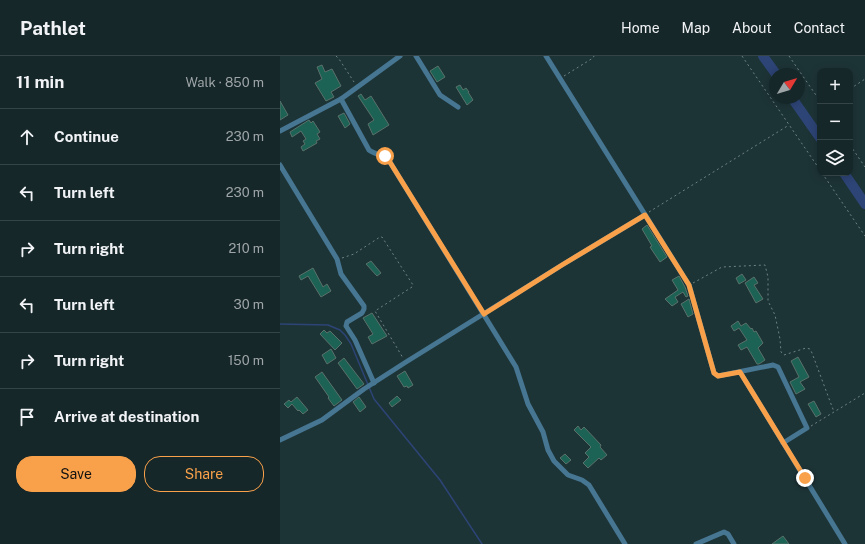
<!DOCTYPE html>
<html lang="en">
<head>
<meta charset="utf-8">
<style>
  body { margin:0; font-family:"Public Sans",sans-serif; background:#233335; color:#f1f3f6 }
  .controls { position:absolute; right:12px; top:12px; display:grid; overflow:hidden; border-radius:8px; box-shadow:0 2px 10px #0003 }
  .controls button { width:36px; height:36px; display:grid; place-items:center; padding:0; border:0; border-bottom:1px solid #354446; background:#162729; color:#f1f3f6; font:20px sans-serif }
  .compass { position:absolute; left:489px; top:12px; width:36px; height:36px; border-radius:50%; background:#162729; box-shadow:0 2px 10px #0003; rotate:52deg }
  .stop { position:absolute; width:12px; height:12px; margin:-9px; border:3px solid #f8a14a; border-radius:50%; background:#fff }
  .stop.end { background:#f8a14a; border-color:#fff; box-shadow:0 1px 4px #0008 }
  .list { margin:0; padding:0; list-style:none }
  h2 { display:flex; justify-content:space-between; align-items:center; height:52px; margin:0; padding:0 16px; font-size:17px }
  h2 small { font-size:13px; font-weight:400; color:#9ea5a8 }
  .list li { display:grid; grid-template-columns:26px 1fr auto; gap:12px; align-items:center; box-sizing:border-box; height:56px; padding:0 16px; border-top:1px solid #354446 }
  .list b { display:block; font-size:15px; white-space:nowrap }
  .list em { font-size:13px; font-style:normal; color:#9ea5a8 }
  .actions { display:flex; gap:8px; padding:12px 16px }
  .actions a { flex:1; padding:9px 0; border:1px solid #f8a14a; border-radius:16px; text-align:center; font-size:14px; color:#f8a14a }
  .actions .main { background:#f8a14a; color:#111 }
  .icon { flex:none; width:22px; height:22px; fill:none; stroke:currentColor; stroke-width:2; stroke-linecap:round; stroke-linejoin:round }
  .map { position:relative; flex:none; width:585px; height:488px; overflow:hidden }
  header { display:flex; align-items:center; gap:24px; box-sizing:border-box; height:56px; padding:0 20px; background:#162729; border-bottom:1px solid #354446 }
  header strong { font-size:19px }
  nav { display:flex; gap:22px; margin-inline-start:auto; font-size:14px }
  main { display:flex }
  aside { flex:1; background:#162729 }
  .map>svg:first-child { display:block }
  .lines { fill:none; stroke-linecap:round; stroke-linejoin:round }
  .stream { stroke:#2d4476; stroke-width:1.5 }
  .river { stroke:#2d4476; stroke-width:10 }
  .building { fill:#1c6255; stroke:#59716a }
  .path { stroke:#6f8284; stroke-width:1; stroke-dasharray:2 3; stroke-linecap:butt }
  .street { stroke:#467692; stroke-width:5 }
  .route { stroke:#f8a14a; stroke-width:5 }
</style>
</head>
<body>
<header>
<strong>Pathlet</strong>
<nav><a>Home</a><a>Map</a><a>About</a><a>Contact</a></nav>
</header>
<main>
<aside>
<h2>11 min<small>Walk · 850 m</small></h2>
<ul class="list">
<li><svg class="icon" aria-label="ahead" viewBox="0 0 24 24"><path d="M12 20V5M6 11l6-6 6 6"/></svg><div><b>Continue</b></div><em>230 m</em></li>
<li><svg class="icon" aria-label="left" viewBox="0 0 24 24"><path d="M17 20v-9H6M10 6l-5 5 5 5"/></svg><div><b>Turn left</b></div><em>230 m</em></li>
<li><svg class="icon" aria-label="right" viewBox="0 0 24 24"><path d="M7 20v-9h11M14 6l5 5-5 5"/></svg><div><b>Turn right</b></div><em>210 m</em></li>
<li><svg class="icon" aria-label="left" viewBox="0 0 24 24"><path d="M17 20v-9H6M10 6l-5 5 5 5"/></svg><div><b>Turn left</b></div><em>30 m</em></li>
<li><svg class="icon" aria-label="right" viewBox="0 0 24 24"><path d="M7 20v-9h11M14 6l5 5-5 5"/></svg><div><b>Turn right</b></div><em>150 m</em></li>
<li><svg class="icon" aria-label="arrive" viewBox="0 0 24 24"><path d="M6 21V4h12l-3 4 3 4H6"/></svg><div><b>Arrive at destination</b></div></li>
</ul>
<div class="actions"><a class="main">Save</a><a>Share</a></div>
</aside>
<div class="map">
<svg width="585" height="488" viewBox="0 0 585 488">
  <rect width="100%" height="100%" fill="#1d3437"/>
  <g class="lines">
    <polyline class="stream" points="0,268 48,269 60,274 65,279 71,288 94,343 160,424 202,488"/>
    <g class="river">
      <polyline points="483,0 496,18"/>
      <polyline points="512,42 540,82"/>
      <polyline points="564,117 585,148"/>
    </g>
  </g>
  <g class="building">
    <polygon points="42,9 45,16 52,13 61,30 51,36 54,41 46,45 35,27 42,23 37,11"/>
    <polygon points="158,10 165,21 157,26 150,15"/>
    <polygon points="180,29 183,34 186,32 189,36 188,36 193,44 187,49 176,31"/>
    <polygon points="81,38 85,44 91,40 109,69 93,79 88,68 94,64 78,40"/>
    <polygon points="0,45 8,59 0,64"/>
    <polygon points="64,57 70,68 65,72 58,60"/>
    <polygon points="29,64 31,67 33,65 40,76 37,78 40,83 36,85 37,87 23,95 21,91 25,88 23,85 26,83 21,75 12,81 10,76"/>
    <polygon points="367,169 387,201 380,206 370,191 372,190 362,173"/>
    <polygon points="91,205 101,217 97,220 86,208"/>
    <polygon points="33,212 43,231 47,228 51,235 41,241 28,220 21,224 19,220"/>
    <polygon points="462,218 466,224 459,228 456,222"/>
    <polygon points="399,220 405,231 408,240 406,241 403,236 395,241 398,246 392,250 385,243 398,234 392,224"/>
    <polygon points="474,221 478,227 474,229 483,243 476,247 465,227"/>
    <polygon points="409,243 413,258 408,261 401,248"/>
    <polygon points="92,257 107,280 92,288 88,281 93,278 83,262"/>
    <polygon points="458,265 461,270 466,267 471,273 472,272 474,276 476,275 483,287 478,292 485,304 479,308 477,308 467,291 461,294 458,289 467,284 459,272 454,275 451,270"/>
    <polygon points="44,274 47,277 50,275 62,287 55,294 40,278"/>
    <polygon points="51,293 56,302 47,308 42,299"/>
    <polygon points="518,301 529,321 520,326 525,333 516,338 510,326 519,321 511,305"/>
    <polygon points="64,302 84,328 77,333 58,307"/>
    <polygon points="125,315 133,329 128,332 127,330 124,331 117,320"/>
    <polygon points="42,316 62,344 54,350 48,342 49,341 35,321"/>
    <polygon points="117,340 121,344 112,351 109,347"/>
    <polygon points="17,341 28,354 23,358 19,354 18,355 12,348 8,352 4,348 9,344 11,346"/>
    <polygon points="79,341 86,351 80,356 73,346"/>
    <polygon points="534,345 541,358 536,361 528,348"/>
    <polygon points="298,370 301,374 304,371 321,389 320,391 327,399 321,404 319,402 308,412 303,407 309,401 305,397 311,391 294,374"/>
    <polygon points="285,398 291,404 286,408 280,402"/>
    <polygon points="503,480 509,488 492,488"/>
  </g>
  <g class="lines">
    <g class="path">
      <polyline points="56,0 59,3 74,26"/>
      <polyline points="462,0 540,114"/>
      <polyline points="509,0 540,45"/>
      <polyline points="284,20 313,2 314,0"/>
      <polyline points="570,33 585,23"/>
      <polyline points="570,89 585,111"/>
      <polyline points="542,117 585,180"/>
      <polyline points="369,156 509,69"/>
      <polyline points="62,202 74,198 100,181 102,181 133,229 132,231 95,255 123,302"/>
      <polyline points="413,227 442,211 485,209 488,221 488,245 495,259 500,283 501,296 504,299 526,292 530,293 532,297 554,356"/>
      <polyline points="531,370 585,337"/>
    </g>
    <g class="street">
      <polyline points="136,0 160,39 178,51"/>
      <polyline points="266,0 409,229 434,317 438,320 493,309 498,311 527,372 503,387"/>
      <path d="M61,43L89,94C95,99 103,98 108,103L236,311L248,348L263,376L268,394L274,405L288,419L302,424L309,429L345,488"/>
      <polyline points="0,75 61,43 120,0"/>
      <polyline points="0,109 57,203 61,218 84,250 84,253 82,257 67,266 66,270 75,284 94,327"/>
      <polyline points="460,316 565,488"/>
      <polyline points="0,384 42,364 84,333 126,306 282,209 365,159"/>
      <polyline points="416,488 444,476 448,478 454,488"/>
    </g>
  </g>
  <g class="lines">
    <polyline class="route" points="105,100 108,103 204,258 282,209 365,159 409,229 434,317 438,320 460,316 525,422"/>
  </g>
</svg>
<div class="controls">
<button>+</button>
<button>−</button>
<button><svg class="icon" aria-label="layers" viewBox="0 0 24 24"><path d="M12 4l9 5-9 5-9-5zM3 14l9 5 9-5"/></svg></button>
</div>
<svg class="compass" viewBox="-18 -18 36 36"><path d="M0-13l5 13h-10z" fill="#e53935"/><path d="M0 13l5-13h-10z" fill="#9ea5a8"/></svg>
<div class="stop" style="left:105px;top:100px"></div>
<div class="stop end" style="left:525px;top:422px"></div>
</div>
</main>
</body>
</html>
